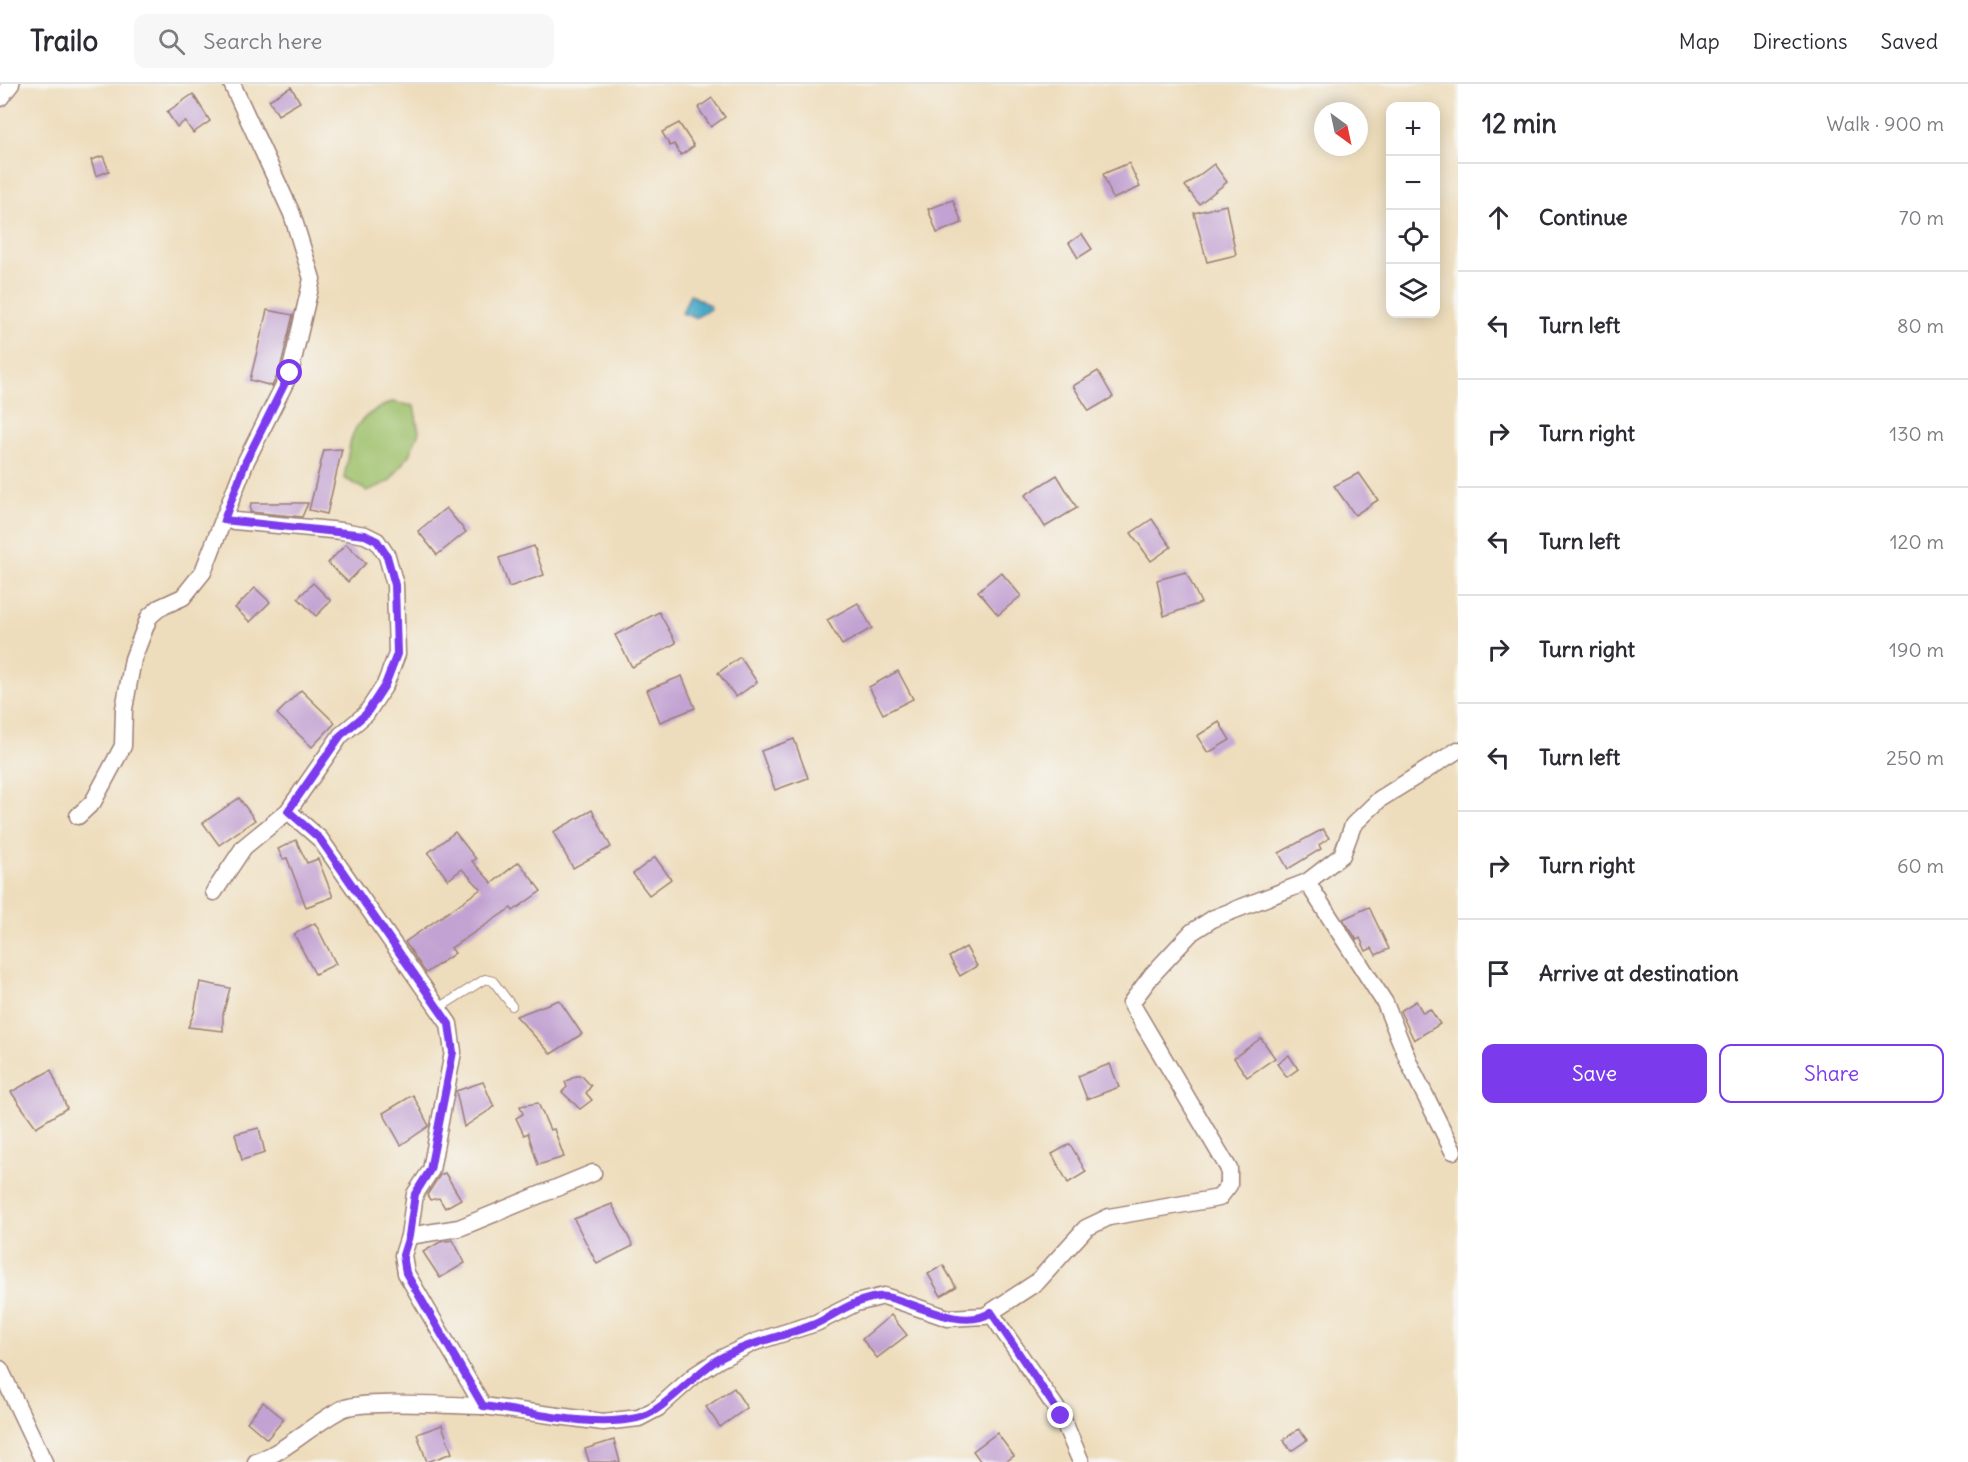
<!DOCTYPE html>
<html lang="en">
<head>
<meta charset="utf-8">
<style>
  body { margin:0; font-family:Delius,sans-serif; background:#f7f7f7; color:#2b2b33 }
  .controls { position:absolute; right:18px; top:18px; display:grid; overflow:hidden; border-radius:12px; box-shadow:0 3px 15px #0003 }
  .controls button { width:54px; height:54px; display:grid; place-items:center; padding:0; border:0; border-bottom:2px solid #e1e1e2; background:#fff; color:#2b2b33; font:30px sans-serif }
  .compass { position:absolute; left:1314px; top:18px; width:54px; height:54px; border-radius:50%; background:#fff; box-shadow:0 3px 15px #0003; rotate:147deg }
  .stop { position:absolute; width:18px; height:18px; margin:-14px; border:4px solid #7c3aed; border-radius:50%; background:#fff }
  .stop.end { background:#7c3aed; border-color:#fff; box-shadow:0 2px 6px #0008 }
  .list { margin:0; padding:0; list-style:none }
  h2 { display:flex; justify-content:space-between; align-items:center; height:78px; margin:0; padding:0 24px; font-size:26px }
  h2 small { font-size:20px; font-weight:400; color:#7c7c81 }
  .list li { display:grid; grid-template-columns:39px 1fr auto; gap:18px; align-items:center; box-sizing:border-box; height:108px; padding:0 24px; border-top:2px solid #e1e1e2 }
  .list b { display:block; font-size:22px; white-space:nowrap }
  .list em { font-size:20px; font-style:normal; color:#7c7c81 }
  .actions { display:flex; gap:12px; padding:18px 24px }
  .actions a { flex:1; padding:14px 0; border:2px solid #7c3aed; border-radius:12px; text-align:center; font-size:21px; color:#7c3aed }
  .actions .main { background:#7c3aed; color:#fff }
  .icon { flex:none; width:33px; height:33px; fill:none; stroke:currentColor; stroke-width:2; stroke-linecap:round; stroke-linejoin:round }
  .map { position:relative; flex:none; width:1458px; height:1378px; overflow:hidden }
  header { display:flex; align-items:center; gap:36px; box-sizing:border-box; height:84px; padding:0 30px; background:#fff; border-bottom:2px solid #e1e1e2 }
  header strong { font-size:28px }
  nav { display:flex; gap:33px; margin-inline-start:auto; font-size:21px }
  .search { width:420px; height:54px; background:#f7f7f7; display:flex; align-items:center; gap:15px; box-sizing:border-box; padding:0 21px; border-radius:12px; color:#7c7c81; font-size:22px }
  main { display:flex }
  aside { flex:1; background:#fff }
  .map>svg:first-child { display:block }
  .green { fill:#9dc069; stroke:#74704a; stroke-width:1.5 }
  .water { fill:#46a7c5; stroke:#486378; stroke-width:1.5 }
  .building { fill:#c2a2d2 }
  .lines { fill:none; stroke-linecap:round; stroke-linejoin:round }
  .service-casing { stroke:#9c7e74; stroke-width:10 }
  .minor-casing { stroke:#9c7e74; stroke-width:19 }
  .service { stroke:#fff; stroke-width:8 }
  .minor { stroke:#fff; stroke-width:16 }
  .route { stroke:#7c3aed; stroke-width:8 }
</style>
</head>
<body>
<header>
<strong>Trailo</strong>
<div class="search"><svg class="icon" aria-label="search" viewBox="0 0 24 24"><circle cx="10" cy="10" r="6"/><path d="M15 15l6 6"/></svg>Search here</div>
<nav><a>Map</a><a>Directions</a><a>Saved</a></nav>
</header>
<main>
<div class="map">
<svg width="1458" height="1378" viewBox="0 0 1458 1378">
  <rect width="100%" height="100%" fill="#f6f6f2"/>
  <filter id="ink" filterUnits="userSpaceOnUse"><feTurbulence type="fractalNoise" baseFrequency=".0167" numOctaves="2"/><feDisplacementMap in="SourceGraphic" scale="12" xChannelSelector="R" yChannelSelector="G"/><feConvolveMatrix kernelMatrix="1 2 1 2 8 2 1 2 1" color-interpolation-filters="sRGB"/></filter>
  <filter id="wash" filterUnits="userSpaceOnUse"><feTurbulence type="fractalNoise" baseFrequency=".008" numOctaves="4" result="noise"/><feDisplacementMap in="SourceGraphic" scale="24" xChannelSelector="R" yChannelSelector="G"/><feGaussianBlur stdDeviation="1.35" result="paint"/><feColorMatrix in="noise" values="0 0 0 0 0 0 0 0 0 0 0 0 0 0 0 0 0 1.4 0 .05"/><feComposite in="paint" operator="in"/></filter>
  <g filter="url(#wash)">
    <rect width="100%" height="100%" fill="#eeddbc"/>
    <path class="green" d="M392,318L414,322L419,348L409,371L389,398L367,407L344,394C352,351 348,336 392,318Z"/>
    <polygon class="water" points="690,210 709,221 711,225 695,234 682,229"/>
    <g id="blocks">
      <g class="building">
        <polygon points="291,3 300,18 278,31 269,16"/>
        <polygon points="193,10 210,37 193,49 185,37 177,43 167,28"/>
        <polygon points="712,14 725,33 711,43 698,24"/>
        <polygon points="679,39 694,62 681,71 674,60 670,62 662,48"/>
        <polygon points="103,72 109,87 96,92 91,76"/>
        <polygon points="1129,79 1140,103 1113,115 1103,90"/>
        <polygon points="1214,80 1227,98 1199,120 1185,102"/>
        <polygon points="953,116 962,139 937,149 928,125"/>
        <polygon points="1226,121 1236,171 1207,178 1194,129"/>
        <polygon points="1082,150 1092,165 1078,174 1069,159"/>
        <polygon points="267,226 293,231 280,285 272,302 250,296"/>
        <polygon points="1098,287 1113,313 1089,327 1073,302"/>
        <polygon points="342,365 327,430 309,426 324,366"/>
        <polygon points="1359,389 1378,416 1355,431 1334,402"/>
        <polygon points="1057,391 1077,424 1045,443 1025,411"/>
        <polygon points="251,419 308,419 302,433 250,428"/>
        <polygon points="446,424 466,448 437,471 418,447"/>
        <polygon points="1152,435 1171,463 1151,477 1131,449"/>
        <polygon points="346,460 366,479 348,498 328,479"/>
        <polygon points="534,462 544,491 509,503 499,474"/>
        <polygon points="1001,488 1021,512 998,531 978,507"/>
        <polygon points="1186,488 1201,519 1164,532 1157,496"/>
        <polygon points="313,499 331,517 316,532 298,514"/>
        <polygon points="255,504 270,518 250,538 235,524"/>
        <polygon points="858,519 872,544 842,561 827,536"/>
        <polygon points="659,528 676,559 632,583 615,551"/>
        <polygon points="740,573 757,598 736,613 718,589"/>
        <polygon points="898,587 913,615 883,630 869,603"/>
        <polygon points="682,592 695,624 660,638 647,606"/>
        <polygon points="301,606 335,639 312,663 277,630"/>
        <polygon points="1219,638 1230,656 1208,669 1197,652"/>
        <polygon points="794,655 808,694 775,706 761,667"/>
        <polygon points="239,714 255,736 219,761 203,739"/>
        <polygon points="592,726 611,763 573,784 553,748"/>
        <polygon points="1323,745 1329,754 1319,761 1321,765 1288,785 1279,769"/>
        <polygon points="455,748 476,775 472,777 492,799 519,778 541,807 513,827 511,824 451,864 455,869 426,889 405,858 481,805 462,785 448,796 428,769"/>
        <polygon points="296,756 307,779 318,775 333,813 306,823 287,774 283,775 278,765"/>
        <polygon points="655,773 671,795 649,811 633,790"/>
        <polygon points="1369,823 1389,865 1376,871 1372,864 1366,867 1360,854 1357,856 1343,835"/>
        <polygon points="315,839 336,880 315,890 294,850"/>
        <polygon points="966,863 977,882 960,892 949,873"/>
        <polygon points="200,898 230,904 223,930 223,947 188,943 194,929"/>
        <polygon points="559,916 582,950 551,970 516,932"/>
        <polygon points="1416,917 1423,929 1430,925 1440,940 1414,956 1400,927"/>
        <polygon points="1261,954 1275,974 1247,993 1234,974"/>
        <polygon points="1289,971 1298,985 1287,993 1277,980"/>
        <polygon points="1110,980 1119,1003 1087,1015 1078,992"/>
        <polygon points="51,986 67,1024 36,1043 11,1008"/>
        <polygon points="576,992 582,992 591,1002 586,1009 592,1016 580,1025 562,1008 567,1003 565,998"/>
        <polygon points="483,998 494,1023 464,1043 456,1007"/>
        <polygon points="413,1011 429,1042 401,1061 383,1029"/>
        <polygon points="538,1019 550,1046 554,1045 564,1073 538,1081 528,1049 524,1051 516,1034 523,1030 520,1022"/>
        <polygon points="259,1044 265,1069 242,1076 235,1050"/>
        <polygon points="1070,1060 1086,1088 1068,1099 1052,1070"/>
        <polygon points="445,1089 461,1115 445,1124 439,1114 430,1116 427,1111 440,1091"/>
        <polygon points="612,1120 633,1162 597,1180 574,1135"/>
        <polygon points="453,1156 465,1179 440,1194 423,1168 440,1158"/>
        <polygon points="943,1181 956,1203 941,1212 928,1190"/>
        <polygon points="891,1231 907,1251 877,1274 862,1255"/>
        <polygon points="734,1304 747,1324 720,1343 706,1323"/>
        <polygon points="263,1318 284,1335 267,1355 247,1338"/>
        <polygon points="442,1341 452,1369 427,1378 417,1350"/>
        <polygon points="1299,1345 1307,1356 1291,1367 1283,1356"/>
        <polygon points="997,1349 1014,1372 1005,1378 981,1378 973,1367"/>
        <polygon points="614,1356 620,1378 589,1378 585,1365"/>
      </g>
    </g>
  </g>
  <g filter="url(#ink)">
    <use href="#blocks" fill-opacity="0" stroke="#9c7e74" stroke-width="1.5"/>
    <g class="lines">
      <defs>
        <polyline id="service" points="439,924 485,895 493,897 512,922"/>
        <g id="minor">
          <polyline points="0,14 11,0"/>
          <polyline points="288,727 320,755 449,940 453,968 431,1086 415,1110 409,1152 403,1171 406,1189 483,1322 603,1338 639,1334 658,1324 695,1291 720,1275 755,1258 816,1239 856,1219 884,1212 948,1234 985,1232 1037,1198 1086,1144 1109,1133 1219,1114 1229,1101 1229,1085 1131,919 1152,891 1192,848 1214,834 1307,798 1342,771 1353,741 1380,715 1458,666"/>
          <polyline points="78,732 93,718 123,662 124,625 133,575 149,533 159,524 183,513 203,488 246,377 290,289 312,195 292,130 232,0"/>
          <polyline points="1307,798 1385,919 1410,981 1453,1067"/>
          <polyline points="214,808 244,763 288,727 341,651 366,630 385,601 397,570 395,501 387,472 377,457 365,451 342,447 224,436"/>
          <polyline points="409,1152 459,1144 593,1089"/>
          <polyline points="991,1229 1061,1331 1081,1378"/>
          <polyline points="0,1285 44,1378"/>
          <path d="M256,1378C288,1366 312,1340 342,1325C363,1315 455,1322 483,1322"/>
        </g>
      </defs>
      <use href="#service" class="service-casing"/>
      <use href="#minor" class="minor-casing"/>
      <use href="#service" class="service"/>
      <use href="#minor" class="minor"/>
    </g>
  </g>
  <g class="lines" filter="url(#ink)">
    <path class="route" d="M290,289L246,377L224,436L365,451L377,457L387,472L395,501L397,570L385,601L366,630L341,651L288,727L320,755L449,940L453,968L430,1086L415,1110L409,1152L403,1171L406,1189L483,1322C531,1328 590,1344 637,1334C662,1329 693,1291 717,1276C748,1258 783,1253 815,1240C829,1234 842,1224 856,1219C863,1216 879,1211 887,1213C913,1218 964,1248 991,1228L1061,1332"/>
  </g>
</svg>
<div class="controls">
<button>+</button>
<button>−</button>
<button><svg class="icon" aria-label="locate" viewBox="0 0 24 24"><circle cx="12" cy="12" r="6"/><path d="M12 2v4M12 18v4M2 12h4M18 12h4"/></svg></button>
<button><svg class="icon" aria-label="layers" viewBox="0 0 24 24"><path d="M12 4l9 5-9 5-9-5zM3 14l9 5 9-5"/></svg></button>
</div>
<svg class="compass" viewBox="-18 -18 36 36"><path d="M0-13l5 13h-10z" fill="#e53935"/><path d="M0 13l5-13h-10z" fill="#7c7c81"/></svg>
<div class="stop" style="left:290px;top:289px"></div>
<div class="stop end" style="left:1061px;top:1332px"></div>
</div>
<aside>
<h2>12 min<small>Walk · 900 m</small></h2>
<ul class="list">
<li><svg class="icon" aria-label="ahead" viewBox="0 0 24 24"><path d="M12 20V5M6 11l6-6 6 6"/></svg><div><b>Continue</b></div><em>70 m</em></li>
<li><svg class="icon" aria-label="left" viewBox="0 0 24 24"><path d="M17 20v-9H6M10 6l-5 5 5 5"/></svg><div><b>Turn left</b></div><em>80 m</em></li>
<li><svg class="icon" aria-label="right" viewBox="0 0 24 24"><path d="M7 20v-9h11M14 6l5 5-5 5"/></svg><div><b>Turn right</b></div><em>130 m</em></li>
<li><svg class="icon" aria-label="left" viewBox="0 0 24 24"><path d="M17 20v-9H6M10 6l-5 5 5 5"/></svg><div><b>Turn left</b></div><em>120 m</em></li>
<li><svg class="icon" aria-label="right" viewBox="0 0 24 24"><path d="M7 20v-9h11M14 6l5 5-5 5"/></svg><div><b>Turn right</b></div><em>190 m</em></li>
<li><svg class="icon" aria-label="left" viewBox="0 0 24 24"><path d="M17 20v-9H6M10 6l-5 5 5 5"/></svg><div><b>Turn left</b></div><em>250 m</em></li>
<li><svg class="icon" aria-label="right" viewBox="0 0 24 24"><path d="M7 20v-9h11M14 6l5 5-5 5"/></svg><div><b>Turn right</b></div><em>60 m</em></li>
<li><svg class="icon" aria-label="arrive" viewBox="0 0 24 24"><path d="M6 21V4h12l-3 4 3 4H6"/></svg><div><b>Arrive at destination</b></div></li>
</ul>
<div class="actions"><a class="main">Save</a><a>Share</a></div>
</aside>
</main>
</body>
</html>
